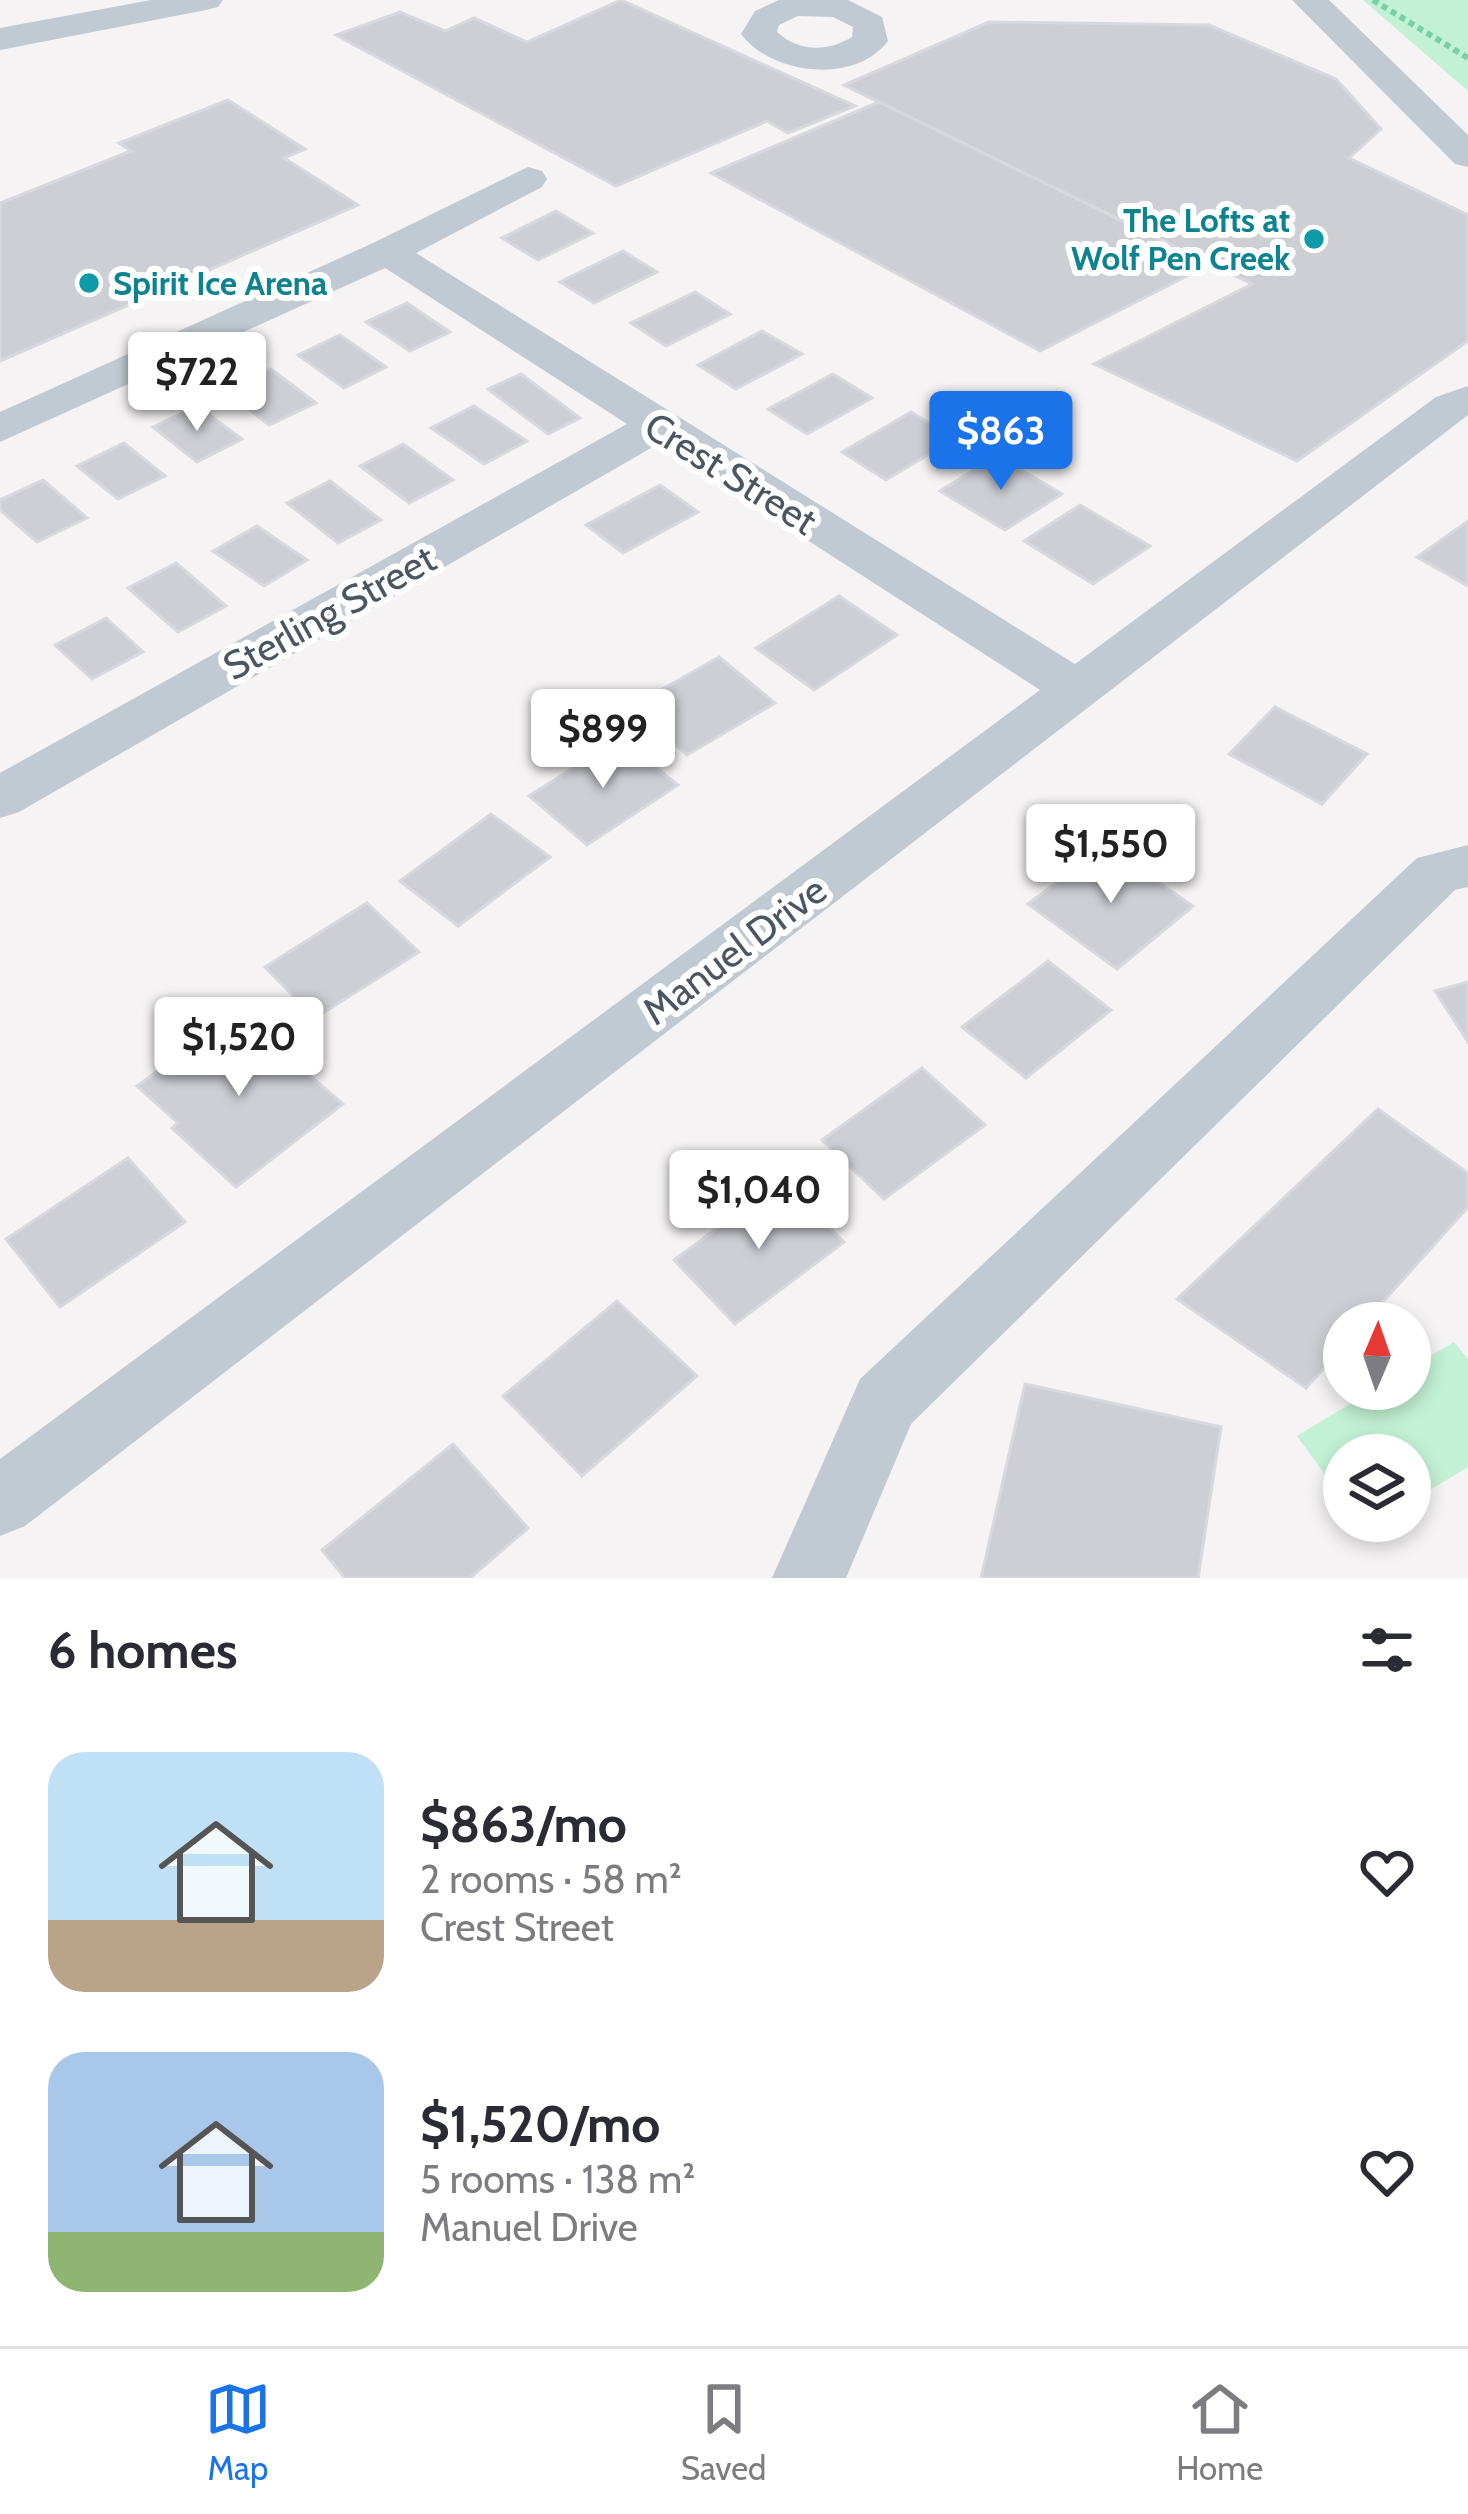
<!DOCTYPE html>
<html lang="en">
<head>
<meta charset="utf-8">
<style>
  :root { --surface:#fff; --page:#f2f2f3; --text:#2b2b33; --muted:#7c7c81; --line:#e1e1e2; --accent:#1a73e8 }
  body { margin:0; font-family:Cabin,sans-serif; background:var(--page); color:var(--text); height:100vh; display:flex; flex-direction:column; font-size:45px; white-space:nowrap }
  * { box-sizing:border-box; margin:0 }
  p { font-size:39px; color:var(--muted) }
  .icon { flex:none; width:66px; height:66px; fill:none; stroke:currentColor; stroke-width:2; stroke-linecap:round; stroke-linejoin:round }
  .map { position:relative; height:1578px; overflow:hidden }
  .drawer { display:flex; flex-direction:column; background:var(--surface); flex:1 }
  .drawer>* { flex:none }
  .needle { width:78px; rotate:2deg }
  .controls { position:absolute; left:1323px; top:1302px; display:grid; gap:24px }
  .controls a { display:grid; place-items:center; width:108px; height:108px; border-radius:50%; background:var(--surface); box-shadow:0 6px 18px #0003; font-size:60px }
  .price { position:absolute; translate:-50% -102px; padding:0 27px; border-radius:12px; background:#fff; color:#222; font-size:39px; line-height:78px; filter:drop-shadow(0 3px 6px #0008) }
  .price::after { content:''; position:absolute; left:50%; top:72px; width:36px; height:27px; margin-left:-18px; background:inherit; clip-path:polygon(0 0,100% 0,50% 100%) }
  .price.on { background:var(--accent); color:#fff }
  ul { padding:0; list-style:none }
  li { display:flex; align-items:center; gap:36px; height:300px; padding:0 48px }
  li span { display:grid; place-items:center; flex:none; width:336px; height:240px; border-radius:36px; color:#555 }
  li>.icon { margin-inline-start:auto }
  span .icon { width:144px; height:144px; fill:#fffc; stroke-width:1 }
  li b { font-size:51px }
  h2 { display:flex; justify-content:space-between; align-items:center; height:144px; padding:0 48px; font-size:51px }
  .menu { display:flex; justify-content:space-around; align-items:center; height:168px; border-top:3px solid var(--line); background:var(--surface); font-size:33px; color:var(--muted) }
  .menu a { display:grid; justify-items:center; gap:6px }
  .menu .on { color:var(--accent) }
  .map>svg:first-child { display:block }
  .green { fill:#c3f1d5 }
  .building { fill:#cdcfd5; stroke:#d7d9de; stroke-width:3 }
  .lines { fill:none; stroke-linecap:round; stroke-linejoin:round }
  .path { stroke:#7ad0a6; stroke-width:6; stroke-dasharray:6 4.5; stroke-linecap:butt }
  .minor { fill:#c1cad2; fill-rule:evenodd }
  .culture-dot { fill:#0f9aa8; stroke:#fff; stroke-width:4.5 }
  .labels { text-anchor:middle; stroke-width:12; stroke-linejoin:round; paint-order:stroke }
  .far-culture-label { font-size:33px; font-weight:bold; fill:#0d838f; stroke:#fff; text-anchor:end }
  .street-label { font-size:39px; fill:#4a5661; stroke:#fff }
</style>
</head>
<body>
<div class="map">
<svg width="1468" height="1578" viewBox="0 0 1468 1578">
  <rect width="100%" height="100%" fill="#f5f3f3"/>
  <g class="green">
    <polygon points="1363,0 1468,0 1468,91"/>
    <polygon points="1454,1342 1468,1359 1468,1467 1410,1502 1410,1455 1344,1455 1344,1501 1297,1436 1375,1389 1410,1389 1410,1368"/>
  </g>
  <g class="building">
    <polygon points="621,0 855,106 788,133 767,121 616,186 336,35 400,12 445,31 474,18 527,42"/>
    <polygon points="989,22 1209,25 1336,79 1381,129 1349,158 1468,215 1468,341 1297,461 1094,364 1252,284 844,85"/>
    <polygon points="228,100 305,149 284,158 358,205 0,361 0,203 131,151 119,143"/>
    <polygon points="879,102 1210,264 1040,351 711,173"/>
    <polygon points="556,211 593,233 538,260 502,238"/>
    <polygon points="623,251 657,272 594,303 560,282"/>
    <polygon points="695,292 730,314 666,346 631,323"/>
    <polygon points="407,303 450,332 410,351 366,322"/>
    <polygon points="762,331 802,354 736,389 698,365"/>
    <polygon points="340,335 386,367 344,388 298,355"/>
    <polygon points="271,369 316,403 269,425 225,391"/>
    <polygon points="521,374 580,418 548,434 488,389"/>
    <polygon points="833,374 872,398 807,434 768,409"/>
    <polygon points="197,406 242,439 197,462 153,427"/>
    <polygon points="474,406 527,441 484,464 431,428"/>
    <polygon points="911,412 954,439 886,480 842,452"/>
    <polygon points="124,443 165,476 118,499 77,466"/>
    <polygon points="403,444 453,480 409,503 360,466"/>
    <polygon points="997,456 1062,494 1005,530 940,491"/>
    <polygon points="43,480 87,518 37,542 0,510 0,500"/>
    <polygon points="330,481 381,520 338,543 287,503"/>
    <polygon points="660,485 698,512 623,553 586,525"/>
    <polygon points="1080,505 1150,546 1093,584 1024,541"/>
    <polygon points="1468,521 1468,586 1417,557"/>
    <polygon points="257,526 307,560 264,586 213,551"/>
    <polygon points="176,563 226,606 178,632 128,588"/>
    <polygon points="839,596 897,635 814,690 756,648"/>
    <polygon points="106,618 143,652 92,679 55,645"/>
    <polygon points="719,657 775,703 687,755 631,707"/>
    <polygon points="1275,707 1367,754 1322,804 1229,754"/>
    <polygon points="619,739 678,785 587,845 529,796"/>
    <polygon points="491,814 550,857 458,926 400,881"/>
    <polygon points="1105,845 1193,906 1117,969 1028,904"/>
    <polygon points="367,903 419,952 315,1018 265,967"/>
    <polygon points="1048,961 1111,1010 1026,1078 962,1027"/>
    <polygon points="1468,982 1468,1042 1435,991"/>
    <polygon points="237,1013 343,1104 236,1187 172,1128 178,1123 137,1086"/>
    <polygon points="922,1068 985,1125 884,1199 822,1140"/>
    <polygon points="1378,1109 1468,1173 1468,1207 1364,1323 1344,1323 1344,1346 1306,1388 1177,1299"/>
    <polygon points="128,1158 185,1222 60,1307 6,1239"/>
    <polygon points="782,1181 844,1242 735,1324 674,1260"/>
    <polygon points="617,1301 697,1376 582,1476 503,1396"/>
    <polygon points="1025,1384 1221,1427 1198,1578 981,1578"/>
    <polygon points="453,1444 528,1528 470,1578 345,1578 322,1550"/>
  </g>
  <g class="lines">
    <polyline class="path" points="1373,0 1468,58"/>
    <g class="minor">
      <polygon points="151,0 223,0 218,7 206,10 0,50 0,28"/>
      <path d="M779,0H848L882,17L888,41C855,85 771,75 741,34L755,11ZM798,16L833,17L853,27L852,37C827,52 799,52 777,32L779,25Z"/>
      <polygon points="1292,0 1329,0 1468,135 1468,167 1455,164"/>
      <polygon points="528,167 542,171 547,179 542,187 416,253 1075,664 1436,397 1468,386 1468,415 25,1526 0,1536 0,1459 1040,690 658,444 19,812 0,818 0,773 627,424 385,268 0,442 0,412 373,243"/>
      <polygon points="1468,845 1468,887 1455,890 911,1424 846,1578 772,1578 860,1379 1417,858"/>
    </g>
  </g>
  <g class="culture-dot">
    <circle cx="1314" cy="239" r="12"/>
    <circle cx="89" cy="283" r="12"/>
  </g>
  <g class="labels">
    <g class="far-culture-label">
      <text x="1290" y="232">The Lofts at<tspan x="1290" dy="38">Wolf Pen Creek</tspan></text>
      <text x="113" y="295" text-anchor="start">Spirit Ice Arena</text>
    </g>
    <g class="street-label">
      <text transform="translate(731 473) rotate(32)" y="14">Crest Street</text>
      <text transform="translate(329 612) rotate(-29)" y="14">Sterling Street</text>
      <text transform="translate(734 950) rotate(-37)" y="14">Manuel Drive</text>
    </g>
  </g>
</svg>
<div class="controls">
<a><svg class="needle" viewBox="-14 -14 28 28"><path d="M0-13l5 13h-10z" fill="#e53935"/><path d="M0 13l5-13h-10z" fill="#7c7c81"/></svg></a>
<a><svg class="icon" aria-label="layers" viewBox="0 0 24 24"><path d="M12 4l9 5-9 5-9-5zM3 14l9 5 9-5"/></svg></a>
</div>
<b class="price" style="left:197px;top:434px">$722</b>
<b class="price on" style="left:1001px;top:493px">$863</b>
<b class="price" style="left:603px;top:791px">$899</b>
<b class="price" style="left:1111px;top:906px">$1,550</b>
<b class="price" style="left:239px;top:1099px">$1,520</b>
<b class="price" style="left:759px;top:1252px">$1,040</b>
</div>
<section class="drawer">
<h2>6 homes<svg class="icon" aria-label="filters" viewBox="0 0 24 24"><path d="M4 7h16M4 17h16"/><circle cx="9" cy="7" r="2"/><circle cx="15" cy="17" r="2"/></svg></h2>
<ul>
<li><span style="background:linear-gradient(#bfe0f5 70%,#b9a48a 0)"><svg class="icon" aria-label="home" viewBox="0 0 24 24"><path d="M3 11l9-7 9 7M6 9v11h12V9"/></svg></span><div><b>$863/mo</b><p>2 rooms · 58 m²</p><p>Crest Street</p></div><svg class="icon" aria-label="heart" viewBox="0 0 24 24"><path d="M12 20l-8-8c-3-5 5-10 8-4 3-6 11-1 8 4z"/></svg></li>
<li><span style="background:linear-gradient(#a9c7e8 75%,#8fb573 0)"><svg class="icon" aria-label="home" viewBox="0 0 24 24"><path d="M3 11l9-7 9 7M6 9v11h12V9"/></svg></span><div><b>$1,520/mo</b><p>5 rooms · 138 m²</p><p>Manuel Drive</p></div><svg class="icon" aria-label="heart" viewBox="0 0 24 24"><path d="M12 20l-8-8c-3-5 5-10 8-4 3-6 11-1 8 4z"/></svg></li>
</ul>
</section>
<nav class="menu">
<a class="on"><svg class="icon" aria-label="map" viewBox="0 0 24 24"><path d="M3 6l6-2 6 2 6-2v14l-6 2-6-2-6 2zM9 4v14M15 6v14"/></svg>Map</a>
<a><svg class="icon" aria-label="saved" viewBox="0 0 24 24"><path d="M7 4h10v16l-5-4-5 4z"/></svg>Saved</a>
<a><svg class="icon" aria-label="home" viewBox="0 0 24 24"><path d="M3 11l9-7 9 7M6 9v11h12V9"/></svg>Home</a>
</nav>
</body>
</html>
